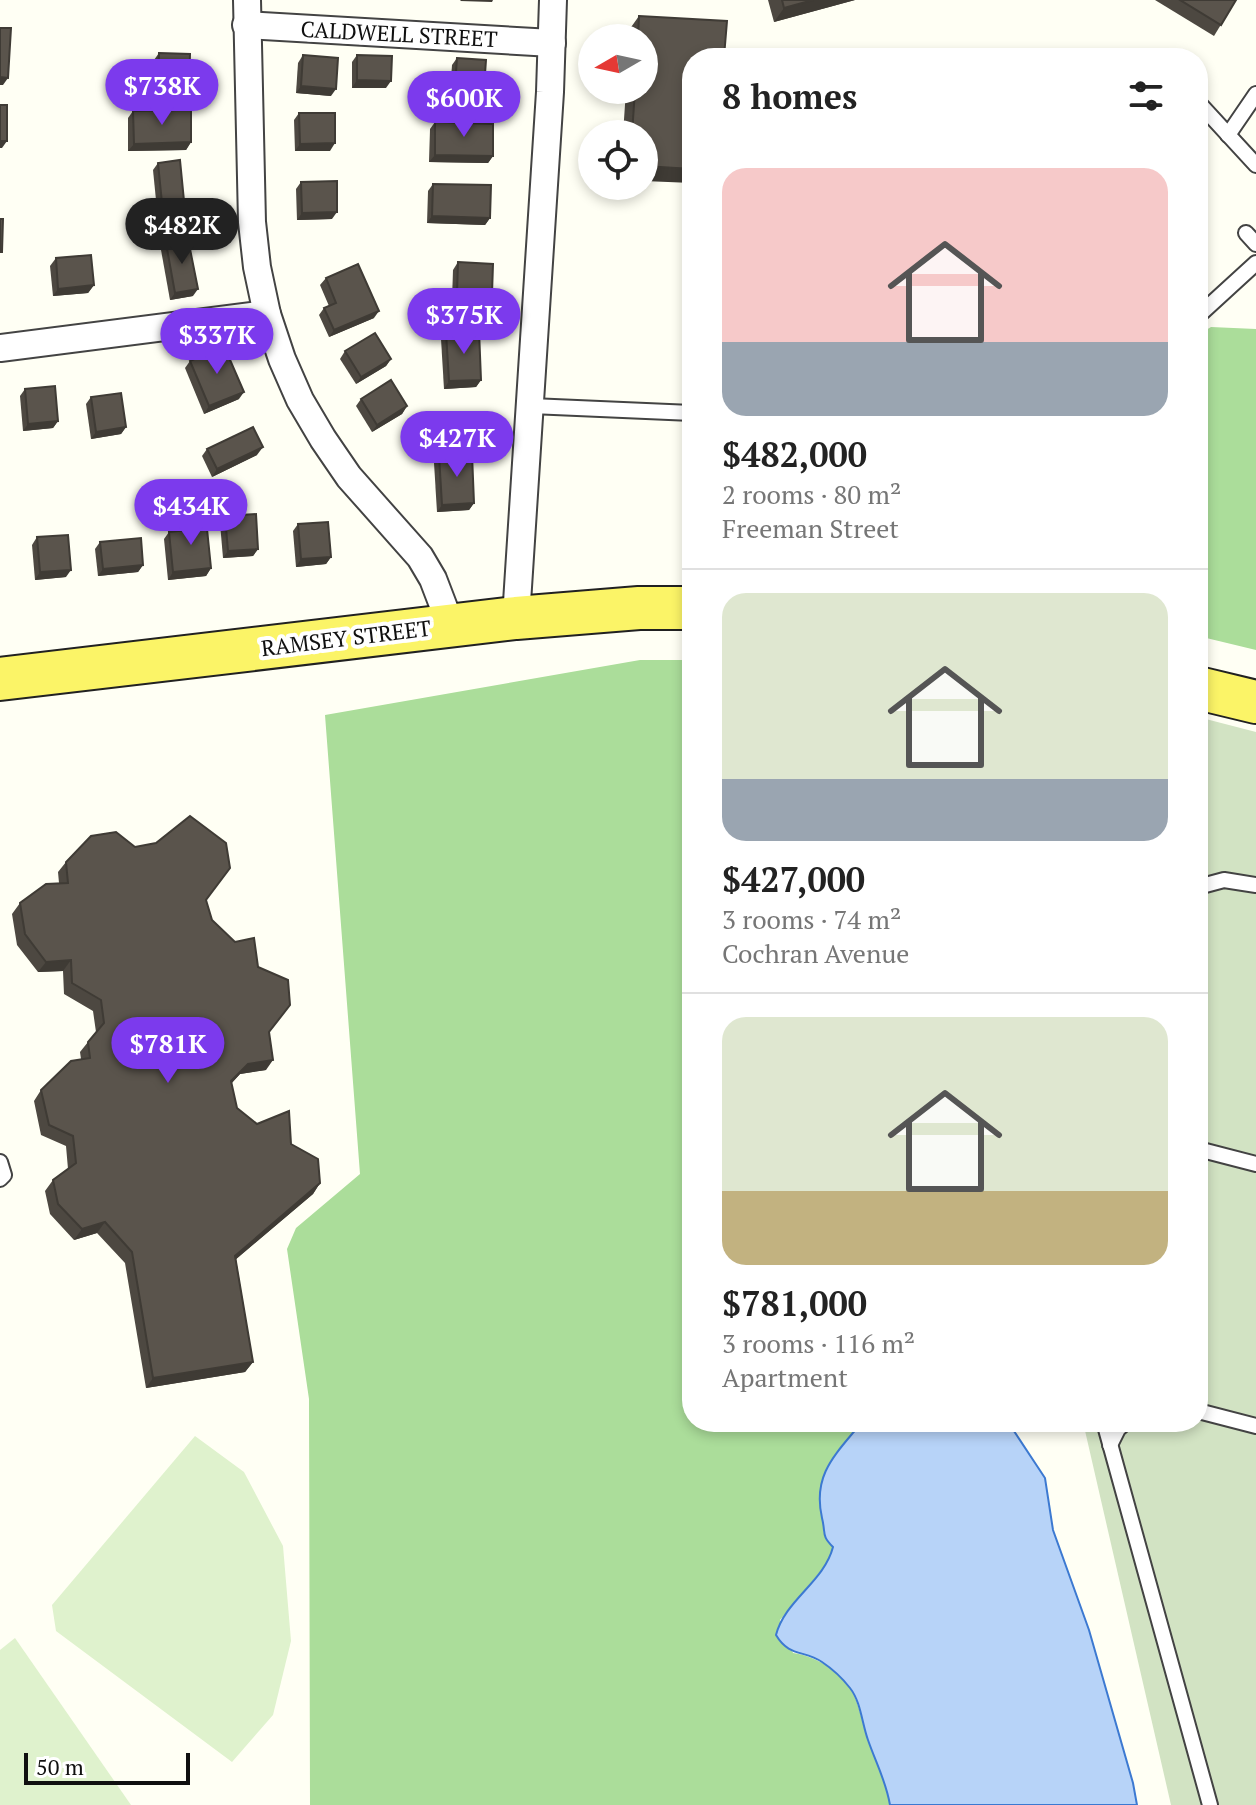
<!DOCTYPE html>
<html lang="en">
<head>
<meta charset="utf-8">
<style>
  :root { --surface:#fff; --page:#f2f2f2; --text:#222; --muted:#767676; --line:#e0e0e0; --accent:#7c3aed }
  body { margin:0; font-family:"PT Serif",serif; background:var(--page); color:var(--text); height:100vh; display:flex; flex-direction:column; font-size:30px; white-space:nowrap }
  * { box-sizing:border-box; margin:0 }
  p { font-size:26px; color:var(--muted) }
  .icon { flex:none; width:44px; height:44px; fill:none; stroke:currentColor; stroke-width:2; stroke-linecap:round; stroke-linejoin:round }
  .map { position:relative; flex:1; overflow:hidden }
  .side { position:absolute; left:682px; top:48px; width:526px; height:1384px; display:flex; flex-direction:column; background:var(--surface); border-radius:32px; box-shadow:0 4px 12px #0003 }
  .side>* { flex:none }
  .needle { width:52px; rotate:261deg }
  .tools { position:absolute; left:578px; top:24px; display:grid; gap:16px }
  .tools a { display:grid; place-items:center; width:80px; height:80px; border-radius:50%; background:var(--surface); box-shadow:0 4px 12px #0003; font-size:40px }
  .scale { position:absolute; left:24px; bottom:20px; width:166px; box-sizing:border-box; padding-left:8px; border:4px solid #101010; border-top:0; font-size:22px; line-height:28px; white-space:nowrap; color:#101010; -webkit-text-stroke:6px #fff; paint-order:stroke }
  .price { position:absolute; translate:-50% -68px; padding:0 18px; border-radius:28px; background:var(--accent); color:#fff; font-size:26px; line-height:52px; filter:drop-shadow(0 2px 4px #0008) }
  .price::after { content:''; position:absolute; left:50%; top:48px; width:24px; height:18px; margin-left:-12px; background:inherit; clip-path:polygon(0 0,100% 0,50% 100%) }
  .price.active { background:#222; color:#fff }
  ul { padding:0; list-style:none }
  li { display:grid; align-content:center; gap:16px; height:424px; padding:0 40px }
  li+li { border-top:2px solid var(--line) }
  li span { display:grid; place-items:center; height:248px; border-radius:24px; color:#555 }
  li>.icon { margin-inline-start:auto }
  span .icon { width:144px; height:144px; fill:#fffc; stroke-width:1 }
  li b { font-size:34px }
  h2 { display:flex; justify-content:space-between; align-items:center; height:96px; padding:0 40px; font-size:34px }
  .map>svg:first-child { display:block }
  .forest { fill:#abdd9a }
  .cemetery { fill:#d2e3c3 }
  .pitch { fill:#dff2cd }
  .water { fill:#b7d3f8; stroke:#3c79d1; stroke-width:2 }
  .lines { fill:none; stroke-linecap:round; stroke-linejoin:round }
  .service-casing { stroke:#434343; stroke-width:18 }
  .minor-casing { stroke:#434343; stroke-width:30 }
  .primary-casing { stroke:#212121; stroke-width:46 }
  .service { stroke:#fff; stroke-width:14 }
  .minor { stroke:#fff; stroke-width:26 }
  .primary { stroke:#fbf467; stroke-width:42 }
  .wall { fill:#4d4841 }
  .shaded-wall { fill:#3f3b35 }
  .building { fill:#5a544c; stroke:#3f3b35; stroke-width:2 }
  .labels { text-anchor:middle; stroke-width:8; stroke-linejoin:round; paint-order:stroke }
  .street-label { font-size:22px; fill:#101010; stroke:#fff }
</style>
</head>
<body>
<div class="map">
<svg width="1256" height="1805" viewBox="0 0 1256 1805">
  <rect width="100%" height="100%" fill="#fffff4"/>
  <g class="forest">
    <polygon points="1211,327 1256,329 1256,650 1198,636 1198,335"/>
    <path d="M640,660H692V1422H862C836,1454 812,1474 822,1518C825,1533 821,1535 833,1546L829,1561L780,1620L793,1653C817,1656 846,1674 855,1698C861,1712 863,1727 868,1740C876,1763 886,1781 890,1805H310L309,1399L287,1249L296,1228L360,1174L325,715Z"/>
  </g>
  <polygon class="cemetery" points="1198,717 1256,732 1256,1805 1171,1805 1083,1422 1198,1422"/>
  <g class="pitch">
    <polygon points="195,1436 244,1472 283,1546 291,1641 273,1715 232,1762 56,1631 52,1605"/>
    <polygon points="15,1638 131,1805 0,1805 0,1650"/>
  </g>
  <path class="water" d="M862,1422H1008L1045,1478L1053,1530L1089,1630L1133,1783L1137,1805H890C886,1781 876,1763 868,1740C862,1724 861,1702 850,1688C843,1679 831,1668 822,1662C804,1650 789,1657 776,1635C785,1600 824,1582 833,1547C821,1535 826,1534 822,1518C812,1474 836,1454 862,1422Z"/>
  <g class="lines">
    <g class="service-casing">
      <g id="service">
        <polyline points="1198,102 1256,165"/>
        <polyline points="1228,135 1256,94"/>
        <polyline points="1246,233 1256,244"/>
        <polyline points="1198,316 1256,263"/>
        <polyline points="531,406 692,413"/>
        <polyline points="1198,887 1224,880 1256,885"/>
        <polyline points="1198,1149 1256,1164"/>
        <polyline points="0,1162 4,1175 0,1179"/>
        <polyline points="1198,1411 1256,1426"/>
        <polyline points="1104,1422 1210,1805"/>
        <polyline points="1110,1445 1118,1429 1126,1422"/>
      </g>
    </g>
    <g class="minor-casing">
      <g id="minor">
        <polyline points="247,0 252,222 257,267 267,314 282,359 300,400 323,439 349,477 420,557 433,579 451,626"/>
        <polyline points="246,25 552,43"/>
        <polyline points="0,348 267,314"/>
        <polyline points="516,618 550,92 553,0"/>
      </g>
    </g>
    <g class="primary-casing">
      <g id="primary">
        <polyline points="0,679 516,618 639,608 692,608"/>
        <polyline points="1198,688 1256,702"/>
      </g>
    </g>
    <use href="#service" class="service"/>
    <use href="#minor" class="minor"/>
    <use href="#primary" class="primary"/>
  </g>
  <g class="wall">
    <polygon points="768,0 855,0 774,22"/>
    <polygon points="1155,0 1236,0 1214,36"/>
    <polygon points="639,16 692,58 644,134 623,134 626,90 644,90 644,38 629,38 629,30"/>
    <polygon points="159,53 184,96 153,95 154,60"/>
    <polygon points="303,55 331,96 296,93 298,63"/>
    <polygon points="357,55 386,88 352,88 352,62"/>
    <polygon points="457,58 483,102 478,110 449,108 452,65"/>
    <polygon points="133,111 191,142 186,150 128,151 128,118"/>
    <polygon points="299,113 330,151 295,151 294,120"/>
    <polygon points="435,122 493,156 488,163 429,162 430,129"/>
    <polygon points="158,163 185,211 180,218 158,220 153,170"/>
    <polygon points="301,182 332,219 297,220 296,189"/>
    <polygon points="433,184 490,218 485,225 427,223 428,191"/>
    <polygon points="166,243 193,296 170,300 161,250"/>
    <polygon points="56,258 94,285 88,293 53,296 50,266"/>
    <polygon points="458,262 492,294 487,302 452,300 453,270"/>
    <polygon points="326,278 374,318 329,337 319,315 324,308 329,306 320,285"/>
    <polygon points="446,332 481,380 476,387 444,389 441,339"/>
    <polygon points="345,351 391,359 386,366 356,384 340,359"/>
    <polygon points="190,361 239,399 204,414 185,368"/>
    <polygon points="25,389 58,421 53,428 23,431 20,396"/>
    <polygon points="91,397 126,427 121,434 91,439 86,404"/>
    <polygon points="361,399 407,406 402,414 372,432 356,406"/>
    <polygon points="207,449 257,455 212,477 202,456"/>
    <polygon points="439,455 474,503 469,510 437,512 434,463"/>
    <polygon points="225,516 258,549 253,556 223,558 220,523"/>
    <polygon points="186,521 211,568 206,576 168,580 164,539 169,532 181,531 181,528"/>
    <polygon points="298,524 331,557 326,564 296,567 293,531"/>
    <polygon points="37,537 66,577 35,580 32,545"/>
    <polygon points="100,542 143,565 138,572 98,576 95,549"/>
    <polygon points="66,862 206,901 212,920 269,1033 266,1070 240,1074 231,1084 237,1108 257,1124 291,1144 320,1183 313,1194 236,1259 253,1362 245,1372 146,1388 125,1263 97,1233 74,1240 50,1214 45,1191 53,1180 68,1169 66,1146 41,1135 34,1101 41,1090 81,1059 80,1052 96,1032 93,1011 64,994 63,971 38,972 17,945 12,914 20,903 59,883 58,872"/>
  </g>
  <g class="shaded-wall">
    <polygon points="461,0 493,0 492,2 460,1"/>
    <polygon points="813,0 855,0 774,22 784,8"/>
    <polygon points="699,55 724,57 723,58 697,58"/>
    <polygon points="0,77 8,78 3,85 0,85"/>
    <polygon points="357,80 391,81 386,88 352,88"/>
    <polygon points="301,86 336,89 331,96 296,93"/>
    <polygon points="158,88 189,89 184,96 153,95"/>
    <polygon points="454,100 483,102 478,110 449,108"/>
    <polygon points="0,141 7,141 2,148 0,148"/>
    <polygon points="191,142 186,150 128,151 134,144"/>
    <polygon points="335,143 330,151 295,151 300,144"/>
    <polygon points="435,155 493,156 488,163 429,162"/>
    <polygon points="644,166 692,169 692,183 644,181"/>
    <polygon points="185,211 180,218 158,220 163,213"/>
    <polygon points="337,212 332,219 297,220 302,213"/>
    <polygon points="432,216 490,218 485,225 427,223"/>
    <polygon points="94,285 88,293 53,296 58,289"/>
    <polygon points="198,289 193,296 170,300 175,293"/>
    <polygon points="457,293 492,294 487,302 452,300"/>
    <polygon points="379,311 374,318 329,337 334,330"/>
    <polygon points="391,359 386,366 356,384 361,377"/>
    <polygon points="481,380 476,387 444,389 449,381"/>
    <polygon points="244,392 239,399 204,414 209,406"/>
    <polygon points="407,406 402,414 372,432 377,425"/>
    <polygon points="58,421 53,428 23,431 28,424"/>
    <polygon points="126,427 121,434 91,439 96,432"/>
    <polygon points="263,447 257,455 212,477 217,469"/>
    <polygon points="474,503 469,510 437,512 442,505"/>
    <polygon points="258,549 253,556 223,558 228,551"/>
    <polygon points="331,557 326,564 296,567 301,559"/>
    <polygon points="143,565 138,572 98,576 103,569"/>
    <polygon points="211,568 206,576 168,580 173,572"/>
    <polygon points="71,570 66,577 35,580 40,572"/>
    <polygon points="71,960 63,971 38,972 46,962"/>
    <polygon points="273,1060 266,1070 240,1074 223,1092 231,1081 248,1064"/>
    <polygon points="320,1183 313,1194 228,1266 235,1256"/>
    <polygon points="105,1222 97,1233 74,1240 82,1229"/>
    <polygon points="253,1362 245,1372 146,1388 153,1378"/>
  </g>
  <g class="building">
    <polygon points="782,0 813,0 784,8"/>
    <polygon points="1180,0 1236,0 1221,25"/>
    <polygon points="639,16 727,21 724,57 699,55 699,58 692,58 692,169 644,166 644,134 632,134 635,90 644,90 644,38 638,38"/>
    <polygon points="0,28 11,28 8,78 0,77"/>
    <polygon points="159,53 190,54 189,89 158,88"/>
    <polygon points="839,53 896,56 895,58 838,58"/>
    <polygon points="303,55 338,58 336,89 301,86"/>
    <polygon points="357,55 392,56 391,81 357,80"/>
    <polygon points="457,58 486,60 483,102 454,100"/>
    <rect x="0" y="105" width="7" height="36"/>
    <polygon points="191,110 191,142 134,144 133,111"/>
    <polygon points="299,113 335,113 335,143 300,144"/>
    <polygon points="435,122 493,124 493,156 435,155"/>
    <polygon points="180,160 185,211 163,213 158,163"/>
    <polygon points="337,181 337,212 302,213 301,182"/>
    <polygon points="433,184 491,185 490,218 432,216"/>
    <polygon points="0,219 3,219 2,252 0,252"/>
    <polygon points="188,239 198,289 175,293 166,243"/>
    <polygon points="91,255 94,285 58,289 56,258"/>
    <polygon points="458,262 493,264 492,294 457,293"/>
    <polygon points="358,264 379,311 334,330 324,308 336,303 326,278"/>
    <polygon points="479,330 481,380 449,381 446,332"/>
    <polygon points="375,333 391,359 361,377 345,351"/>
    <polygon points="224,346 244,392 209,406 190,361"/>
    <polygon points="391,380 407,406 377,425 361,399"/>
    <polygon points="55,386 58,421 28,424 25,389"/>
    <polygon points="121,393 126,427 96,432 91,397"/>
    <polygon points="253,427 263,447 217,469 207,449"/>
    <polygon points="472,454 474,503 442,505 439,455"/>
    <polygon points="256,514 258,549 228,551 225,516"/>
    <polygon points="206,519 211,568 173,572 169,532 187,530 186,521"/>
    <polygon points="328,522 331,557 301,559 298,524"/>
    <polygon points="68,535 71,570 40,572 37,537"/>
    <polygon points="141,538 143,565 103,569 100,542"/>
    <polygon points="190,816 226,843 230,868 206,900 212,920 235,942 254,938 258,967 288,980 290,1005 269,1032 273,1060 248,1064 231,1081 237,1108 257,1124 289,1111 291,1144 318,1159 320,1183 235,1256 253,1362 153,1378 132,1252 105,1222 82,1229 58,1204 53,1180 76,1163 73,1136 49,1125 41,1090 71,1061 90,1058 88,1042 104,1023 101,1000 72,983 71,960 46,962 25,934 20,903 46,884 68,883 66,862 91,836 116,832 135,847 156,843"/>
  </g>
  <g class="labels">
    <g class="street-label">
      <text transform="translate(399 34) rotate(3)" y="8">CALDWELL STREET</text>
      <text transform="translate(346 638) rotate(-7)" y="8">RAMSEY STREET</text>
    </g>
  </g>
</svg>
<div class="tools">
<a><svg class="needle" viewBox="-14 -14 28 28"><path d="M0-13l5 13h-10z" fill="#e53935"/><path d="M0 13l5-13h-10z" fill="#767676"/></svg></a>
<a><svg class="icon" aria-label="locate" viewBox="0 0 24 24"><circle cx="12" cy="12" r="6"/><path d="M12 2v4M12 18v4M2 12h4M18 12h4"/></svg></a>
</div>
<div class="scale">50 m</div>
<b class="price" style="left:162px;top:127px">$738K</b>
<b class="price" style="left:464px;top:139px">$600K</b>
<b class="price active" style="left:182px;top:266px">$482K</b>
<b class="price" style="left:464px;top:356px">$375K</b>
<b class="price" style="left:217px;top:376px">$337K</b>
<b class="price" style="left:457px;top:479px">$427K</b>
<b class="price" style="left:191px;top:547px">$434K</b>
<b class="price" style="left:168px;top:1085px">$781K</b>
<section class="side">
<h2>8 homes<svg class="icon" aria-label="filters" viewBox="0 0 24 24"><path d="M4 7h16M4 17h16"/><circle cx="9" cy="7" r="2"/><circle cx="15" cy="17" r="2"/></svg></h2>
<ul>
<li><span style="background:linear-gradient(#f6c9c9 70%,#9aa5b1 0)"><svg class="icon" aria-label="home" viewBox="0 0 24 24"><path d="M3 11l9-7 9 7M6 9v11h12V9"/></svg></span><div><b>$482,000</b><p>2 rooms · 80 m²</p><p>Freeman Street</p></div></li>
<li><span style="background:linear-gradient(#dfe7d0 75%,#9aa5b1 0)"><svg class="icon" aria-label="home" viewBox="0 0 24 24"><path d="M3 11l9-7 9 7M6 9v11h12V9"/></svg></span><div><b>$427,000</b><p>3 rooms · 74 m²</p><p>Cochran Avenue</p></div></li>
<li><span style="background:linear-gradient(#dfe7d0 70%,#c2b280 0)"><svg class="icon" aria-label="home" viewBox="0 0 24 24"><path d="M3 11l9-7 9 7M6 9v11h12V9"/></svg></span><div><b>$781,000</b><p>3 rooms · 116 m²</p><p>Apartment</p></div></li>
</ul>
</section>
</div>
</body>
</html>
